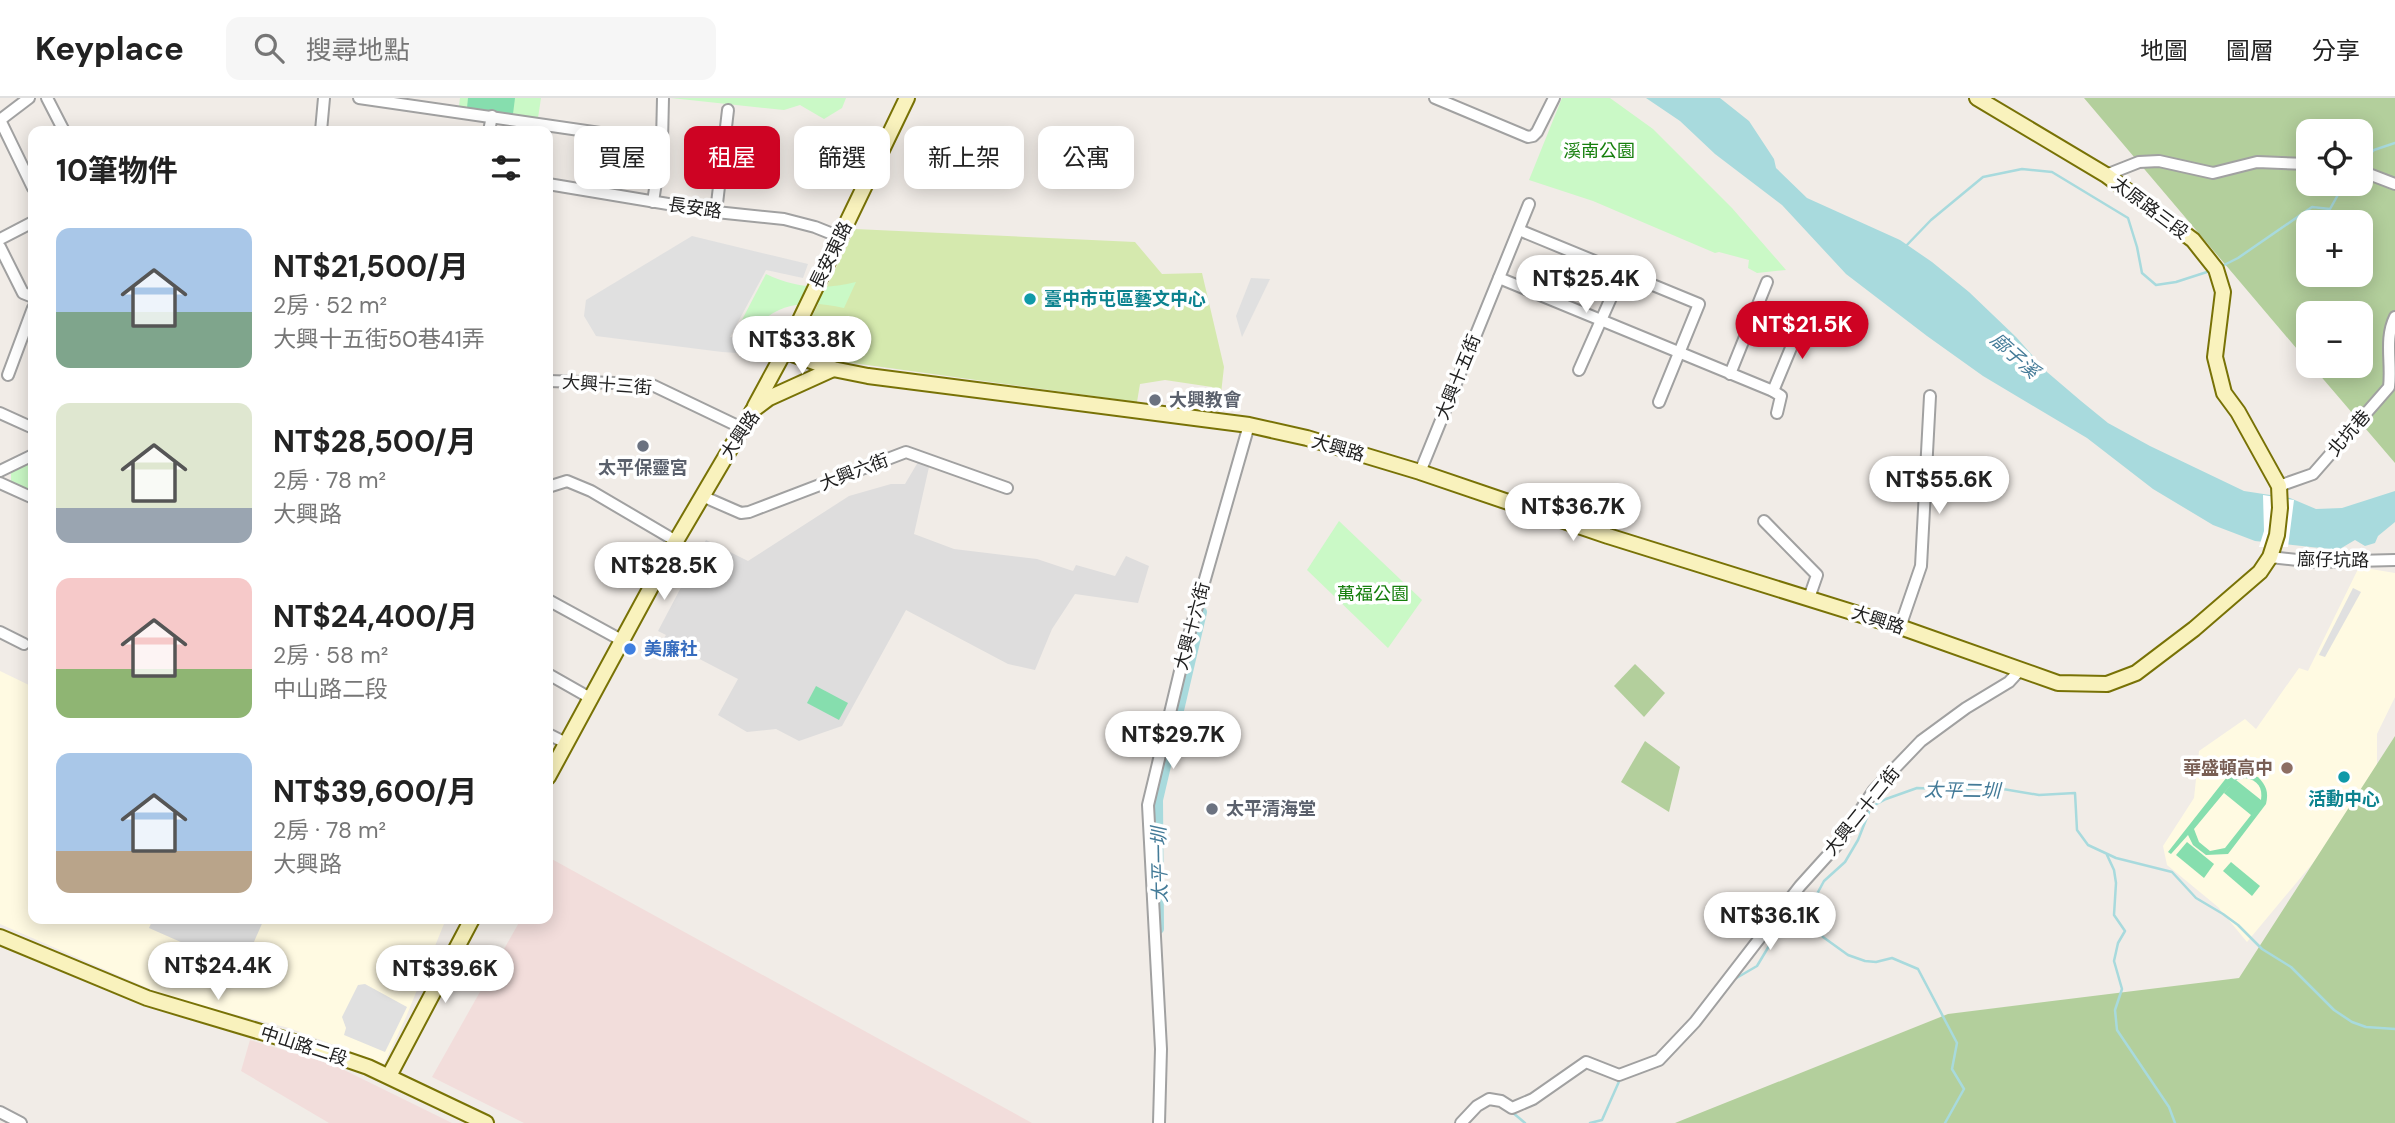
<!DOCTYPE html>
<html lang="zh-TW">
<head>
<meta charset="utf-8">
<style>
  :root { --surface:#fff; --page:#f6f6f6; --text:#222; --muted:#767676; --line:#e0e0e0; --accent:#ce0323 }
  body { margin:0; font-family:"DM Sans","Noto Sans TC",sans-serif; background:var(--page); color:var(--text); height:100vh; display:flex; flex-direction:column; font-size:26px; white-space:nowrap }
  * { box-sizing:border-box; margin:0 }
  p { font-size:23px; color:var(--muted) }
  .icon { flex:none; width:38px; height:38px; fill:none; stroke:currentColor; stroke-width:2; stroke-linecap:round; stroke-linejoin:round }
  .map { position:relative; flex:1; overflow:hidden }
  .panel { position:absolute; left:28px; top:28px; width:525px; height:798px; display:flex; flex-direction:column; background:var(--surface); border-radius:14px; box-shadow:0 4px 18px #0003 }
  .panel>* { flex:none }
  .guide { position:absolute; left:574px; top:28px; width:665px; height:63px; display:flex; gap:14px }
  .buttons { position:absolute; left:2296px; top:21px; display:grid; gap:14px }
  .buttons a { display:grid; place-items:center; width:77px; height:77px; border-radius:14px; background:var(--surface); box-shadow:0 4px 18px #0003; font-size:35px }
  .price { position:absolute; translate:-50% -60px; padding:0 16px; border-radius:24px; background:#fff; color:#222; font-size:23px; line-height:46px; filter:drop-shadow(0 2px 4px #0008) }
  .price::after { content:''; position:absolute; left:50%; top:42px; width:21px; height:16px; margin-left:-10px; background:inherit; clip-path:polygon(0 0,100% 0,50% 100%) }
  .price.current { background:var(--accent); color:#fff }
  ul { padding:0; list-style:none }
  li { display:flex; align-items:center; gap:21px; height:175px; padding:0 28px }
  li span { display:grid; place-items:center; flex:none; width:196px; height:140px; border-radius:14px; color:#555 }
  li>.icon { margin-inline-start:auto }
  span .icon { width:84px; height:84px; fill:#fffc; stroke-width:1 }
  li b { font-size:30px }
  h2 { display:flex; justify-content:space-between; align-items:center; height:84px; padding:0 28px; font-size:30px }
  .pill { padding:0 24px; border-radius:14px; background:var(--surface); box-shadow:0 4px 18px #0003; font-size:24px; line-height:63px }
  .pill.current { background:var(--accent); color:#fff }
  header { display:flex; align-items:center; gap:42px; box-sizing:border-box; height:98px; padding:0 35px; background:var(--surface); border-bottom:2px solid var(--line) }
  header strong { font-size:33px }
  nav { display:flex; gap:38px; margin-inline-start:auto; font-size:24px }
  .search { width:490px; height:63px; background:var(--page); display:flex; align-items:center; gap:18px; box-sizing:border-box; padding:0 24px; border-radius:14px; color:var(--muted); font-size:26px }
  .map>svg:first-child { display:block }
  .residential { fill:#dedddd }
  .education { fill:#fffae2 }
  .military { fill:#f2dddb }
  .grass { fill:#d5e9ae }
  .forest { fill:#b3cf9c; fill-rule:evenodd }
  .park { fill:#caf9c6 }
  .pitch { fill:#86deae; fill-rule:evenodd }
  .parking { fill:#e0e0e0 }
  .water { fill:#a8dadd }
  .pier { fill:#fff }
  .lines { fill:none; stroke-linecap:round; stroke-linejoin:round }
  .stream { stroke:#a8dadd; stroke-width:2.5 }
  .canal { stroke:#a8dadd; stroke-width:10 }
  .street-casing { stroke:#a1a1a1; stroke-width:14 }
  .secondary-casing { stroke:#787206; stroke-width:18 }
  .street { stroke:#fff; stroke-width:10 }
  .secondary { stroke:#f9f2bd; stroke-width:14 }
  .culture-dot { fill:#0f9aa8; stroke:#fff; stroke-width:2.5 }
  .worship-dot { fill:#6b7280; stroke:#fff; stroke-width:2.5 }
  .shop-dot { fill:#3f7fe0; stroke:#fff; stroke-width:2.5 }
  .education-dot { fill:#8d6e63; stroke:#fff; stroke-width:2.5 }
  .labels { text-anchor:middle; stroke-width:7; stroke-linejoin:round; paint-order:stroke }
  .park-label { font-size:18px; fill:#167f0d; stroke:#fff }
  .street-label { font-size:18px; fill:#202020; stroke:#fff }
  .culture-label { font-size:18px; font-weight:bold; fill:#0d838f; stroke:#fff; text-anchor:start }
  .worship-label { font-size:18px; font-weight:bold; fill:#5b616d; stroke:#fff; text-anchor:start }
  .shop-label { font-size:18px; font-weight:bold; fill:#366cbe; stroke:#fff; text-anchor:start }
  .education-label { font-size:18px; font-weight:bold; fill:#785e54; stroke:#fff; text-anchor:end }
  .water-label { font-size:19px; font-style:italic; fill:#447b98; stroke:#fff }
</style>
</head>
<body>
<header>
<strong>Keyplace</strong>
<div class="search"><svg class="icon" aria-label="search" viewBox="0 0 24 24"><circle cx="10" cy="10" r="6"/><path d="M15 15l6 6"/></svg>搜尋地點</div>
<nav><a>地圖</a><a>圖層</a><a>分享</a></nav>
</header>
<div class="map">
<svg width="2395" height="1025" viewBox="0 0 2395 1025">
  <rect width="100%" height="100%" fill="#f1ece7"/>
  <polygon class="residential" points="918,364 929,369 914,436 954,451 1037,461 1073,473 1076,467 1115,478 1126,458 1149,468 1138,505 1075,496 1052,531 1035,572 1008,566 906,512 842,628 799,643 776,631 747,634 718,617 738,581 663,542 666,537 658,533 706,442 748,463 849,398 891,386 905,386"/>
  <g class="education">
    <polygon points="2359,469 2395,475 2395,599 2377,636 2377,688 2247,844 2218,809 2167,767 2163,748 2194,700 2199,653 2245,621 2256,631 2299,570 2308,573"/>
    <polygon points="0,573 33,589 33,821 446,821 406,919 384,966 289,930 173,901 0,826"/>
  </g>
  <g class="military">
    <polygon points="548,759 1032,1025 524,1025 432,979 521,821 548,821"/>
    <polygon points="250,942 334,967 452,1025 329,1025 241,973"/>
  </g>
  <polygon class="grass" points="855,131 1135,144 1162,176 1202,175 1224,269 1219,313 1211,311 1212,289 1165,282 1140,286 1137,304 809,259 800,243"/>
  <g class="forest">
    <path d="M2084,0H2395V365L2312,268H2361V215H2308V264ZM2308,33H2361V86H2308ZM2308,124H2361V177H2308Z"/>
    <polygon points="1635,566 1665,595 1644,619 1614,588"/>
    <polygon points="2395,638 2395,1025 1675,1025 1948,916 2239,880"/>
    <polygon points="1645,643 1680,669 1669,714 1621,684"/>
  </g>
  <g class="park">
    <polygon points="460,0 541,0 538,20 467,10 459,8"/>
    <polygon points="671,0 846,0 842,10 824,21 800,7 784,12"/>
    <polygon points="1562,0 1610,0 1653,31 1732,110 1786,172 1757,175 1748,170 1749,162 1719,154 1715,155 1593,103 1529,82"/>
    <path d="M766,176C794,190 825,192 856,184L844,210C805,201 769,204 748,242L733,239Z"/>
    <polygon points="33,359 33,397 11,387 11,372"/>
    <polygon points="1339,423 1422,502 1388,550 1307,472"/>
  </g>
  <g class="pitch">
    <polygon points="468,0 515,0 513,16 467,10"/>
    <polygon points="816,588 848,605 839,622 807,605"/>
    <path d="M2238,665L2244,669L2239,676L2258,679C2266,687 2269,694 2266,706L2228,756L2206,757L2193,747L2188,737L2171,756L2168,754ZM2245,680C2258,682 2263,690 2261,702L2236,682ZM2233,684L2224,695L2251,717L2225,750L2210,753L2199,744L2194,731Z"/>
    <polygon points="2187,744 2214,766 2204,780 2176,757"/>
    <polygon points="2231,764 2260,788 2252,798 2223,773"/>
  </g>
  <g class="parking">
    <polygon points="692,138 808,166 803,180 766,172 730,239 772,244 767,257 722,254 596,238 584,218 586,202"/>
    <polygon points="1251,180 1270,181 1242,239 1236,218"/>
    <polygon points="647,450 662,458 653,475 638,467"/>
    <polygon points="2353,490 2361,494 2325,559 2319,557"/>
    <polygon points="153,821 264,821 242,871 149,830"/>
    <polygon points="365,886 407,909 385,954 344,937 346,930 342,919 358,887"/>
  </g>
  <polygon class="water" points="1646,0 1720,0 1749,23 1774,61 1776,70 1807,100 1900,142 1932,164 1969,194 2016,239 2047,274 2081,303 2108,325 2150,348 2244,393 2290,400 2316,411 2342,410 2395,393 2395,424 2378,438 2375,445 2365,448 2355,442 2338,452 2255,443 2213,427 2153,391 2087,340 1983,278 1927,238 1846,176 1782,107 1715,56 1680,23"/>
  <polygon class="pier" points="2263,397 2294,402 2288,449 2259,449 2264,433"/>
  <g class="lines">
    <g class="stream">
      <polyline points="2361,66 2374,52 2395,45"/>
      <polyline points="1905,149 1931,122 1983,79 2022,71 2052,74 2128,120 2137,149 2142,175 2156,187 2176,184 2210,173"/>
      <polyline points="2220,169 2238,160 2312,109 2330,111 2344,86"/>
      <polyline points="2107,757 2114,772 2116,785 2114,817 2125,833 2118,845 2114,863 2122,891 2115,912 2117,932 2169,1009 2175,1025"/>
      <polyline points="1805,818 1823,839 1848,857 1865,863 1876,864 1892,860 1918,871 1957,945 1952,971 1964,991 1945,1025"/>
      <polyline points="1733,882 1757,868 1778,833 1805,818 1824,783 1845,764 1858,742 1871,709 1886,701 1917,690 1959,692 1991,689 2039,697 2075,695 2077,732 2088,747 2116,760 2172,774 2196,800 2223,816 2238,827 2262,851 2291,869 2334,912 2352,924 2366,929 2395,931"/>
      <polyline points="1512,1014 1525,1025"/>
      <polyline points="1590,1025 1602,1022 1621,979"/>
    </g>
    <polyline class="canal" points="1159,831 1158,702 1202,514"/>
    <g class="street-casing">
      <g id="street">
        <polyline points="47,0 64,33"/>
        <polyline points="359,0 662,44"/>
        <polyline points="1435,0 1528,39 1533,38 1537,34 1554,0"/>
        <polyline points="0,22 33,90"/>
        <polyline points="0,22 29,0"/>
        <polyline points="321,33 324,0"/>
        <polyline points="489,33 492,18"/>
        <polyline points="2361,73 2395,86"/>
        <polyline points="2106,77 2139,64 2159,63 2213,75 2257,64 2308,66"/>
        <polyline points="548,86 716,114 784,121 815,129 840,139"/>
        <polyline points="653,104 662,44 663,0"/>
        <polyline points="716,114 728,12"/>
        <polyline points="1519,132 1699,206 1659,304"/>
        <polyline points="0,141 33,124"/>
        <polyline points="0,149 23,195 33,199"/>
        <polyline points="1499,180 1773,293 1781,298 1777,315"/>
        <polyline points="1579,272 1622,175"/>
        <polyline points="1730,276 1767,184"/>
        <polyline points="8,277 33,210"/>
        <polyline points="548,283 650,286 742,330"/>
        <polyline points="1773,293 1803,221"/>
        <polyline points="0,315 33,330"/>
        <polyline points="0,373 33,357"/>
        <polyline points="1420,374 1529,106"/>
        <polyline points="0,385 33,400"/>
        <path d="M2279,388L2313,376L2389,289C2392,265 2384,241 2395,219"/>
        <polyline points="548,389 567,383 591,393 676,443"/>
        <polyline points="702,398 741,415 749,414 906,354 1007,390"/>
        <polyline points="1764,423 1817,477 1809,500"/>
        <polyline points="2270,459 2316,464 2395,462"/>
        <polyline points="548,502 623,543"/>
        <polyline points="1900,529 1921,468 1930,298"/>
        <polyline points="0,534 24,546"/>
        <polyline points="548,576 592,601"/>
        <polyline points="548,636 566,645"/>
        <polyline points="0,1014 21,1025"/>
        <polyline points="1159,1025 1161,951 1148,707 1187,544 1249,327"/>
        <polyline points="1461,1025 1477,1008 1489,1001 1501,1003 1512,1010 1533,1001 1586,964 1619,977 1659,962 1695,924 1800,788 1837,747 1874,692 1921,643 1966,610 2009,584 2020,572"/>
      </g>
    </g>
    <g class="secondary-casing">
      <g id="secondary">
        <polyline points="784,253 833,271 868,278 1249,327 1307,340 1420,374 1608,438 1900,529 2058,585 2107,586 2136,575 2194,531 2260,474 2270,459 2277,437 2280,410 2279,388 2238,314 2224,295 2215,259 2223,194 2216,171 2193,142 2106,77 1977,0"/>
        <polyline points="755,308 788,247 907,0"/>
        <polyline points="548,679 676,443 753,312 769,300 833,271"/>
        <polyline points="0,839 147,900 301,946 368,969 486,1025"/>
        <polyline points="389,978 472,821"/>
      </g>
    </g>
    <use href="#street" class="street"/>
    <use href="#secondary" class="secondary"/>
  </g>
  <g class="culture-dot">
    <circle cx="1030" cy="201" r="7"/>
    <circle cx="2344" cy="679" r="7"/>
  </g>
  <g class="worship-dot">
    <circle cx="1155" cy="302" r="7"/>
    <circle cx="643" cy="348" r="7"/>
    <circle cx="1212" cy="711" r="7"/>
  </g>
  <circle class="shop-dot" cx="630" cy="551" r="7"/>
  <circle class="education-dot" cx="2287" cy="670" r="7"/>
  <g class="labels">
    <g class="park-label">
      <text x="1599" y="59">溪南公園</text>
      <text x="1373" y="502">萬福公園</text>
    </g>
    <g class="street-label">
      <text transform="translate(695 110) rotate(8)" y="6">長安路</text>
      <text transform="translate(2150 110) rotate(37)" y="6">太原路三段</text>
      <text transform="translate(831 157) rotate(-64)" y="6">長安東路</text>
      <text transform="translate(1458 279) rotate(-68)" y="6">大興十五街</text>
      <text transform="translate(607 287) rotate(4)" y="6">大興十三街</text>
      <text transform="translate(2349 335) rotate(-49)" y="6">北坑巷</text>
      <text transform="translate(740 337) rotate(-56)" y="6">大興路</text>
      <text transform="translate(1338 350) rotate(16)" y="6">大興路</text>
      <text transform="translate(854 374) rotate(-21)" y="6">大興六街</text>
      <text transform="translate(2333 462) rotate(1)" y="6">廍仔坑路</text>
      <text transform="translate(1878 522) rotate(18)" y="6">大興路</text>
      <text transform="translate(1192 528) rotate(-75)" y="6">大興十六街</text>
      <text transform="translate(1862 713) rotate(-51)" y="6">大興二十二街</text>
      <text transform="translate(304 948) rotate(18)" y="6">中山路二段</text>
    </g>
    <g class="culture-label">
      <text x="1044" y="207">臺中市屯區藝文中心</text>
      <text x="2344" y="707" text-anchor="middle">活動中心</text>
    </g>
    <g class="worship-label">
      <text x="1169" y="308">大興教會</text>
      <text x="643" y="376" text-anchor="middle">太平保靈宮</text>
      <text x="1226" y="717">太平清海堂</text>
    </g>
    <g class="shop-label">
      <text x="644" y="557">美廉社</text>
    </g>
    <g class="education-label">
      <text x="2273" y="676">華盛頓高中</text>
    </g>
    <g class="water-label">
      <text transform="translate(2015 257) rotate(42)" y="7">廍子溪</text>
      <text transform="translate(1962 692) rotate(1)" y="7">太平二圳</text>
      <text transform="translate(1159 767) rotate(-91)" y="7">太平一圳</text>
    </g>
  </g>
</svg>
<div class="buttons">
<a><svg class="icon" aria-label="locate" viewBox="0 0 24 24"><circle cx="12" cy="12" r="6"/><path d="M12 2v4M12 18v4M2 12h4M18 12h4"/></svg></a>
<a>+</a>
<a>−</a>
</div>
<b class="price" style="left:1586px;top:217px">NT$25.4K</b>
<b class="price current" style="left:1802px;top:263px">NT$21.5K</b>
<b class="price" style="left:802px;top:278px">NT$33.8K</b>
<b class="price" style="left:1939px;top:418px">NT$55.6K</b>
<b class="price" style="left:1573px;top:445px">NT$36.7K</b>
<b class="price" style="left:664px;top:504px">NT$28.5K</b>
<b class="price" style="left:1173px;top:673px">NT$29.7K</b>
<b class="price" style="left:1770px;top:854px">NT$36.1K</b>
<b class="price" style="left:218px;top:904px">NT$24.4K</b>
<b class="price" style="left:445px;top:907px">NT$39.6K</b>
<div class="guide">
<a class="pill">買屋</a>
<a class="pill current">租屋</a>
<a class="pill">篩選</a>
<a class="pill">新上架</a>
<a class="pill">公寓</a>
</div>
<section class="panel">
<h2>10筆物件<svg class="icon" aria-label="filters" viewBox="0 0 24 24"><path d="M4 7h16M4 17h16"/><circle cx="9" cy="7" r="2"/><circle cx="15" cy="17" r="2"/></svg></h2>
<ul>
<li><span style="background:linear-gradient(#a9c7e8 60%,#7fa58c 0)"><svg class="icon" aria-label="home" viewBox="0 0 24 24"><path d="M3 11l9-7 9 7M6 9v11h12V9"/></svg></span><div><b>NT$21,500/月</b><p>2房 · 52 m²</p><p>大興十五街50巷41弄</p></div></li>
<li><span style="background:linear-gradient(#dfe7d0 75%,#9aa5b1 0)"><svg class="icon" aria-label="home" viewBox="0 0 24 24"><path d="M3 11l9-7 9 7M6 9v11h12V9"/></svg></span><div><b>NT$28,500/月</b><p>2房 · 78 m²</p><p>大興路</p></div></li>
<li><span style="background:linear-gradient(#f6c9c9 65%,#8fb573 0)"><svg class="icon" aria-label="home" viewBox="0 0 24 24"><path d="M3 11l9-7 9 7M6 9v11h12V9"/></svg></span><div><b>NT$24,400/月</b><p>2房 · 58 m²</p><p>中山路二段</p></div></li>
<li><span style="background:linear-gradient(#a9c7e8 70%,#b9a48a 0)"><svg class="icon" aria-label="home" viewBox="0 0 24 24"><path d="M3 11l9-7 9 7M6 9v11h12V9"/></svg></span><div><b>NT$39,600/月</b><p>2房 · 78 m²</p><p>大興路</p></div></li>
</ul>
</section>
</div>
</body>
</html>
